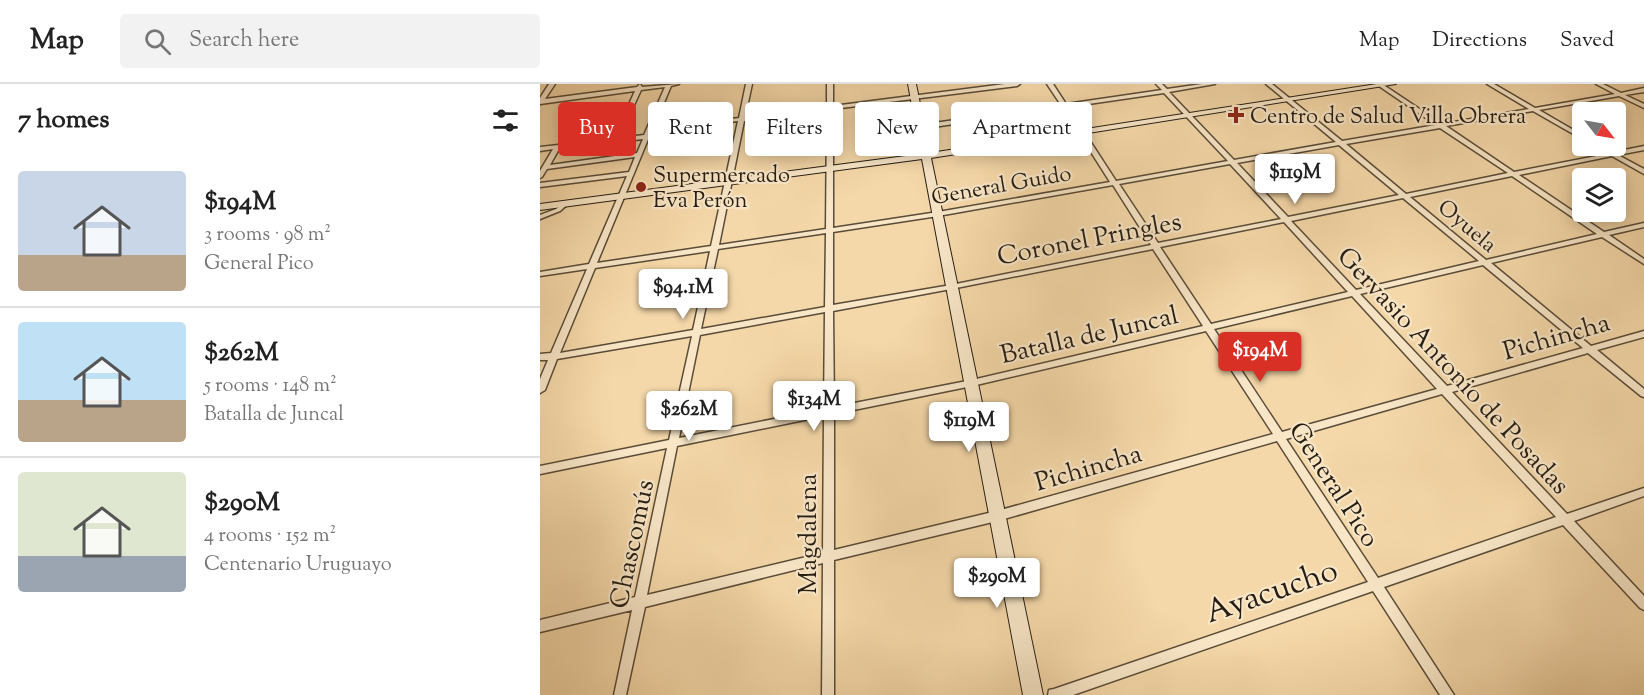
<!DOCTYPE html>
<html lang="en">
<head>
<meta charset="utf-8">
<style>
  :root { --surface:#fff; --page:#f2f2f2; --text:#222; --muted:#767676; --line:#e0e0e0; --accent:#d93025 }
  body { margin:0; font-family:"Sorts Mill Goudy",serif; background:var(--page); color:var(--text); height:100vh; display:flex; flex-direction:column; font-size:22px; white-space:nowrap }
  * { box-sizing:border-box; margin:0 }
  p { font-size:20px; color:var(--muted) }
  .icon { flex:none; width:33px; height:33px; fill:none; stroke:currentColor; stroke-width:2; stroke-linecap:round; stroke-linejoin:round }
  .map { position:relative; flex:1; overflow:hidden }
  .drawer { display:flex; flex-direction:column; background:var(--surface); width:540px }
  .drawer>* { flex:none }
  .banner { position:absolute; left:18px; top:18px; width:570px; height:54px; display:flex; gap:12px }
  .needle { width:39px; rotate:121deg }
  .fabs { position:absolute; left:1032px; top:18px; display:grid; gap:12px }
  .fabs a { display:grid; place-items:center; width:54px; height:54px; border-radius:6px; background:var(--surface); box-shadow:0 3px 15px #0003; font-size:30px }
  .price { position:absolute; translate:-50% -51px; padding:0 14px; border-radius:6px; background:#fff; color:#222; font-size:20px; line-height:39px; filter:drop-shadow(0 2px 3px #0008) }
  .price::after { content:''; position:absolute; left:50%; top:36px; width:18px; height:14px; margin-left:-9px; background:inherit; clip-path:polygon(0 0,100% 0,50% 100%) }
  .price.current { background:var(--accent); color:#fff }
  ul { padding:0; list-style:none }
  li { display:flex; align-items:center; gap:18px; height:150px; padding:0 18px }
  li+li { border-top:2px solid var(--line) }
  li span { display:grid; place-items:center; flex:none; width:168px; height:120px; border-radius:6px; color:#555 }
  li>.icon { margin-inline-start:auto }
  span .icon { width:72px; height:72px; fill:#fffc; stroke-width:1 }
  li b { font-size:26px }
  h2 { display:flex; justify-content:space-between; align-items:center; height:72px; padding:0 18px; font-size:26px }
  .chip { padding:0 21px; border-radius:6px; background:var(--surface); box-shadow:0 3px 15px #0003; font-size:21px; line-height:54px }
  .chip.current { background:var(--accent); color:#fff }
  header { display:flex; align-items:center; gap:36px; box-sizing:border-box; height:84px; padding:0 30px; background:var(--surface); border-bottom:2px solid var(--line) }
  header strong { font-size:28px }
  nav { display:flex; gap:33px; margin-inline-start:auto; font-size:21px }
  .search { width:420px; height:54px; background:var(--page); display:flex; align-items:center; gap:15px; box-sizing:border-box; padding:0 21px; border-radius:6px; color:var(--muted); font-size:22px }
  main { display:flex; flex:1; min-height:0 }
  .map>svg:first-child { display:block }
  .lines { fill:none; stroke-linecap:round; stroke-linejoin:round }
  .minor-casing { stroke:#594c38; stroke-width:3 }
  .secondary-casing { stroke:#251d13; stroke-width:2 }
  .minor { fill:#f8e6c7; fill-rule:evenodd }
  .secondary { fill:#f8e6c7; fill-rule:evenodd }
  .poi-dot { fill:#8f2418; stroke:#f8e6c7; stroke-width:2 }
  .labels { text-anchor:middle; stroke-width:4.5; stroke-linejoin:round; paint-order:stroke }
  .far-poi-label { font-size:22px; fill:#251d13; stroke:#f8e6c7; text-anchor:start }
  .far-street-label { font-size:22px; fill:#251d13; stroke:#f8e6c7 }
  .street-label { font-size:26px; fill:#251d13; stroke:#f8e6c7 }
  .near-street-label { font-size:32px; fill:#251d13; stroke:#f8e6c7 }
</style>
</head>
<body>
<header>
<strong>Map</strong>
<div class="search"><svg class="icon" aria-label="search" viewBox="0 0 24 24"><circle cx="10" cy="10" r="6"/><path d="M15 15l6 6"/></svg>Search here</div>
<nav><a>Map</a><a>Directions</a><a>Saved</a></nav>
</header>
<main>
<section class="drawer">
<h2>7 homes<svg class="icon" aria-label="filters" viewBox="0 0 24 24"><path d="M4 7h16M4 17h16"/><circle cx="9" cy="7" r="2"/><circle cx="15" cy="17" r="2"/></svg></h2>
<ul>
<li><span style="background:linear-gradient(#c9d6e8 70%,#b9a48a 0)"><svg class="icon" aria-label="home" viewBox="0 0 24 24"><path d="M3 11l9-7 9 7M6 9v11h12V9"/></svg></span><div><b>$194M</b><p>3 rooms · 98 m²</p><p>General Pico</p></div></li>
<li><span style="background:linear-gradient(#bfe0f5 65%,#b9a48a 0)"><svg class="icon" aria-label="home" viewBox="0 0 24 24"><path d="M3 11l9-7 9 7M6 9v11h12V9"/></svg></span><div><b>$262M</b><p>5 rooms · 148 m²</p><p>Batalla de Juncal</p></div></li>
<li><span style="background:linear-gradient(#dfe7d0 70%,#9aa5b1 0)"><svg class="icon" aria-label="home" viewBox="0 0 24 24"><path d="M3 11l9-7 9 7M6 9v11h12V9"/></svg></span><div><b>$290M</b><p>4 rooms · 152 m²</p><p>Centenario Uruguayo</p></div></li>
</ul>
</section>
<div class="map">
<svg width="1104" height="611" viewBox="0 0 1104 611">
  <rect width="100%" height="100%" fill="#f5d8a9"/>
  <filter id="stains"><feTurbulence type="fractalNoise" baseFrequency=".00333" numOctaves="4"/><feColorMatrix values="0 0 0 0 .2 0 0 0 0 .09 0 0 0 0 .02 0 0 0 .5 -.17"/></filter>
  <radialGradient id="worn" r=".72"><stop offset=".6" stop-color="#630" stop-opacity="0"/><stop offset="1" stop-color="#630" stop-opacity=".3"/></radialGradient>
  <g class="lines">
    <g class="minor-casing">
      <g id="minor">
        <path d="M9,0H15L5,15L97,3L100,0L102,3L139,0L131,2L113,45L199,34L206,0H212L205,33L287,23V0H293V22L465,0H480L477,2L293,25V144L398,128L570,98L523,24L380,45L377,43L380,41L521,21L507,0H513L526,20L622,6L616,0H622L627,5L662,0H675L629,8L694,76L796,58L726,0H732L802,57L896,41L836,0H842L902,40L989,25L947,0H954L995,24L1075,10L1056,0H1063L1081,9L1104,4V8L1085,11L1104,20V24L1079,12L999,26L1042,51V55L993,27L906,42L974,88L1067,70L1056,63L1055,62H1061L1074,68L1104,62V66L1078,71L1104,85V90L1072,72L979,91L1064,148L1104,139V143L1069,151L1104,175V180L1062,153L951,179L1051,262L1104,247V253L1057,266L1104,305V313L1101,312L1048,269L912,308L1027,430L1104,404V412L1034,437L1104,512V526L1100,524L1023,441L844,503L914,611H900L833,507L533,611H508L509,606L514,605L828,498L737,357L457,437L294,476V611H282L283,479L105,523L86,611H74L92,526L0,548V536L95,513L127,364L0,390V382L129,356L152,252L17,275L5,306L0,309V295L8,276H0V270L11,269L47,185L0,192V188L49,180L87,92L0,103V99L89,88L95,73L7,85L2,93L0,94V87L13,65L0,67V63L73,55L95,7L0,20V14ZM125,3L104,51L79,54L101,6ZM624,9L688,77L576,97L528,23ZM287,26L286,145L179,161L204,37ZM198,37L171,162L57,179L111,48ZM900,44L968,89L866,110L806,60ZM103,55L97,69L10,81L19,65ZM799,61L859,111L748,133L697,79ZM690,80L741,135L618,159L579,100ZM972,92L1057,150L946,176L870,113ZM573,101L611,161L411,201L293,221V148L398,132ZM863,114L939,177L816,206L751,137ZM744,138L808,208L671,240L620,163ZM286,149L285,223L161,245L178,165ZM613,165L663,242L432,296L294,323L293,227L411,205ZM170,167L153,246L20,269L55,184ZM943,181L1043,264L907,302L820,210ZM812,212L897,305L742,348L674,245ZM285,228L284,325L139,354L160,251ZM666,247L733,350L457,427L294,466V330L432,302ZM902,310L1016,433L838,494L746,355ZM284,332L283,469L107,511L137,362Z"/>
        <polygon points="25,118 28,120 20,127 0,135 0,131 16,125"/>
      </g>
    </g>
    <g class="secondary-casing">
      <polygon id="secondary" points="368,0 376,0 390,69 837,0 856,0 391,74 503,611 483,611 382,75 0,126 0,120 381,70"/>
    </g>
    <use href="#minor" class="minor"/>
    <use href="#secondary" class="secondary"/>
  </g>
  <g class="poi-dot">
    <path d="M693 22h6v6h6v6h-6v6h-6v-6h-6v-6h6z"/>
    <circle cx="101" cy="103" r="6"/>
  </g>
  <g class="labels">
    <g class="far-poi-label">
      <text x="710" y="39">Centro de Salud Villa Obrera</text>
      <text x="113" y="98">Supermercado<tspan x="113" dy="25">Eva Perón</tspan></text>
    </g>
    <g class="far-street-label">
      <text transform="translate(461 100) rotate(-10)" y="8">General Guido</text>
      <text transform="translate(928 141) rotate(40)" y="8">Oyuela</text>
    </g>
    <g class="street-label">
      <text transform="translate(549 154) rotate(-11)" y="9">Coronel Pringles</text>
      <text transform="translate(549 250) rotate(-13)" y="9">Batalla de Juncal</text>
      <text transform="translate(1016 252) rotate(-16)" y="9">Pichincha</text>
      <text transform="translate(914 286) rotate(47)" y="9">Gervasio Antonio de Posadas</text>
      <text transform="translate(548 383) rotate(-16)" y="9">Pichincha</text>
      <text transform="translate(795 400) rotate(57)" y="9">General Pico</text>
      <text transform="translate(267 450) rotate(-90)" y="9">Magdalena</text>
      <text transform="translate(91 460) rotate(-78)" y="9">Chascomús</text>
    </g>
    <g class="near-street-label">
      <text transform="translate(731 506) rotate(-19)" y="11">Ayacucho</text>
    </g>
  </g>
  <rect width="100%" height="100%" filter="url(#stains)"/>
  <rect width="100%" height="100%" fill="url(#worn)"/>
</svg>
<div class="fabs">
<a><svg class="needle" viewBox="-14 -14 28 28"><path d="M0-13l5 13h-10z" fill="#e53935"/><path d="M0 13l5-13h-10z" fill="#767676"/></svg></a>
<a><svg class="icon" aria-label="layers" viewBox="0 0 24 24"><path d="M12 4l9 5-9 5-9-5zM3 14l9 5 9-5"/></svg></a>
</div>
<b class="price" style="left:755px;top:121px">$119M</b>
<b class="price" style="left:143px;top:236px">$94.1M</b>
<b class="price current" style="left:720px;top:299px">$194M</b>
<b class="price" style="left:274px;top:348px">$134M</b>
<b class="price" style="left:149px;top:358px">$262M</b>
<b class="price" style="left:429px;top:369px">$119M</b>
<b class="price" style="left:457px;top:525px">$290M</b>
<div class="banner">
<a class="chip current">Buy</a>
<a class="chip">Rent</a>
<a class="chip">Filters</a>
<a class="chip">New</a>
<a class="chip">Apartment</a>
</div>
</div>
</main>
</body>
</html>
